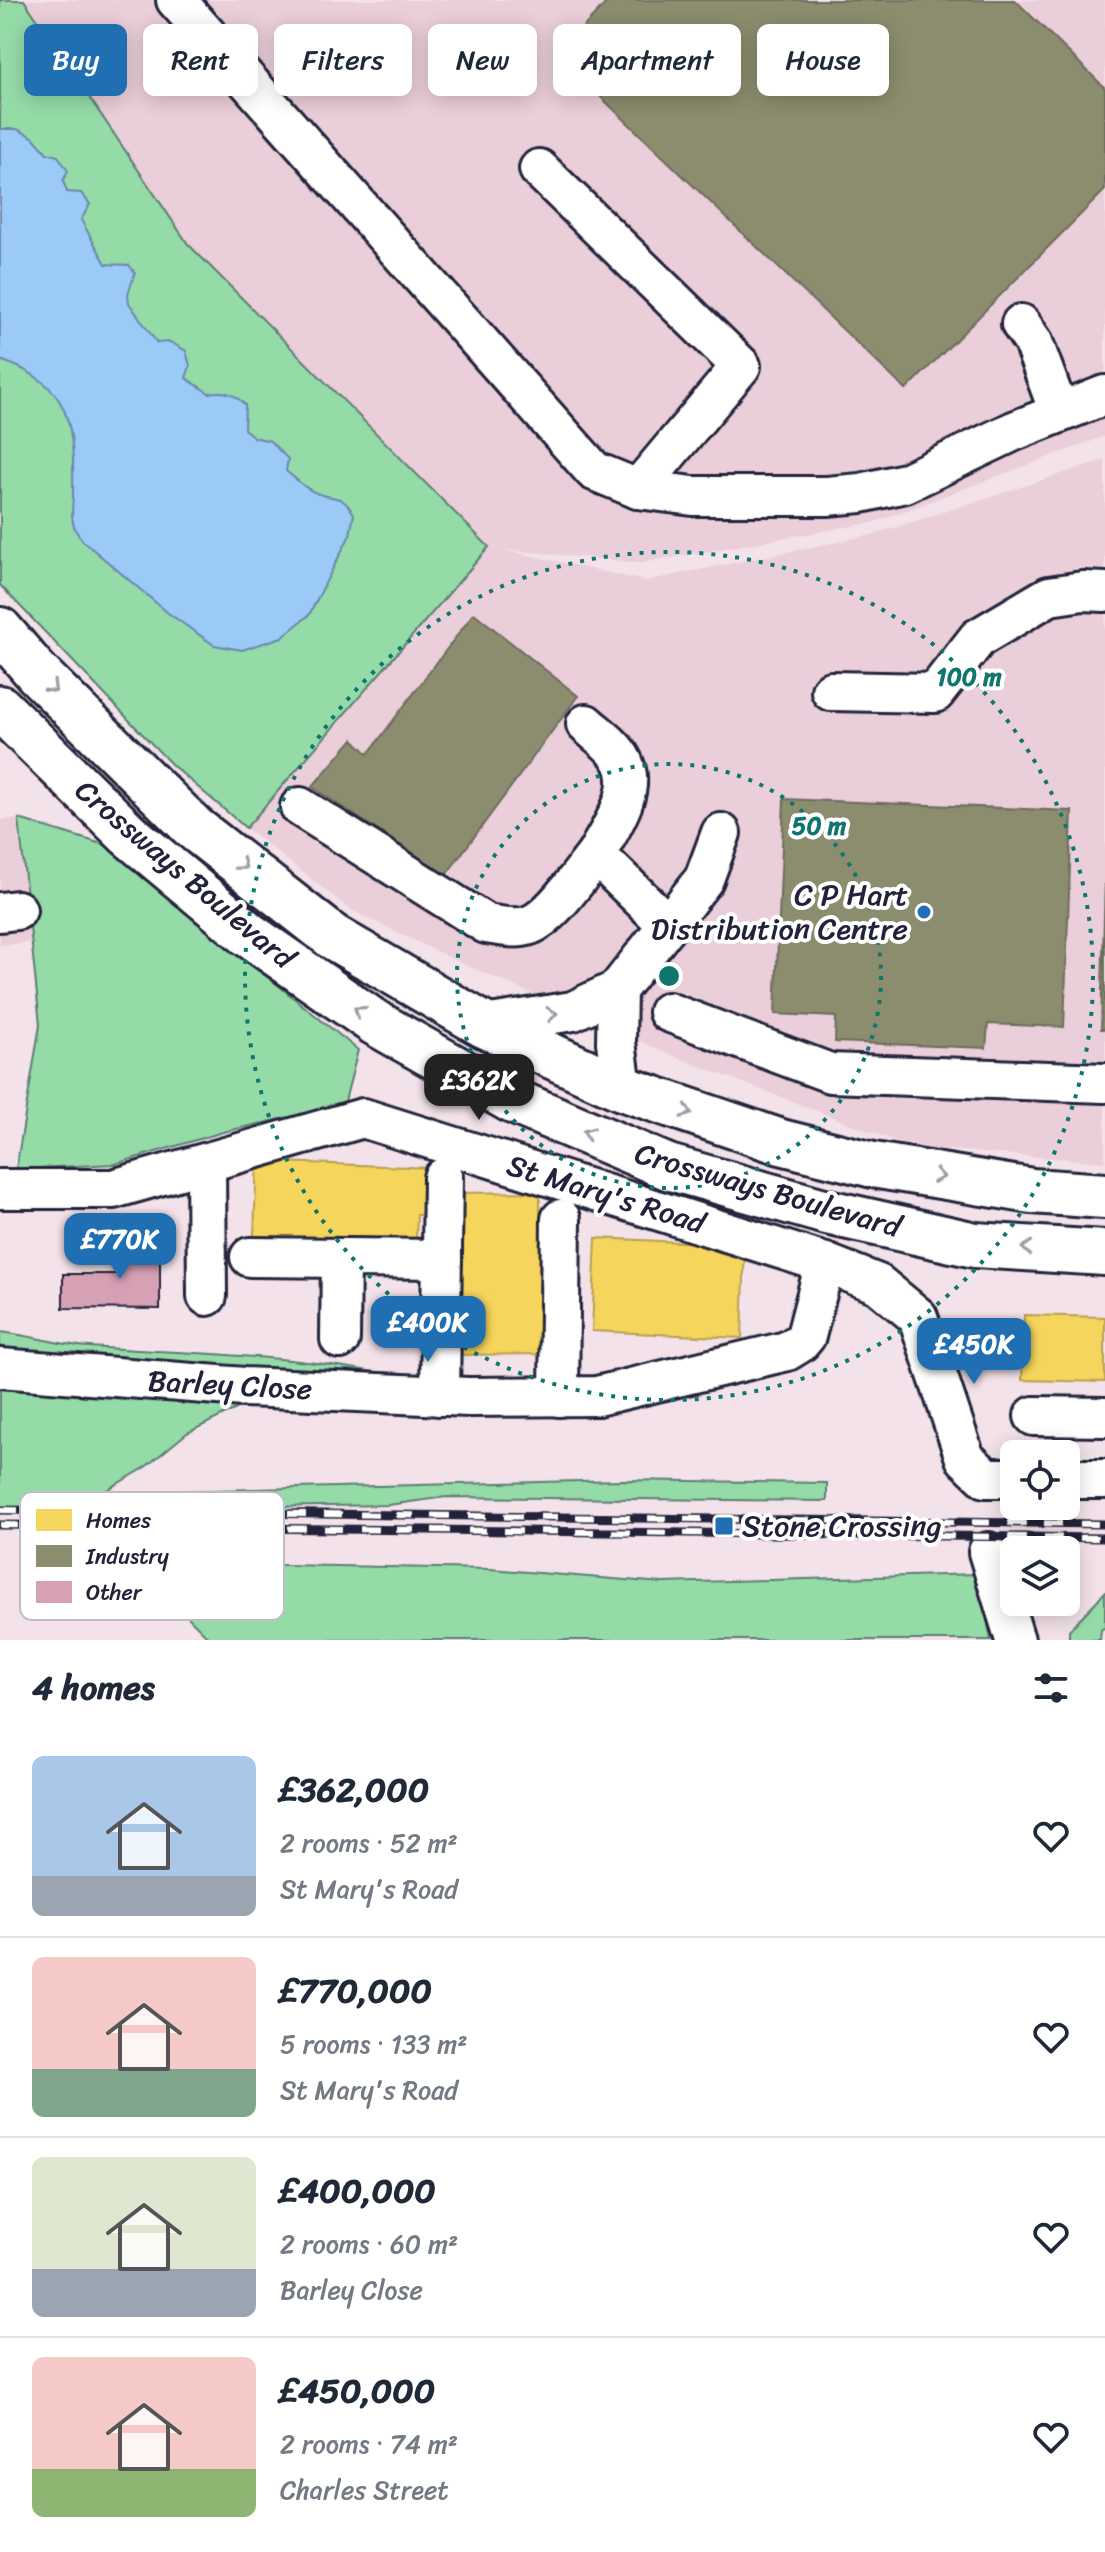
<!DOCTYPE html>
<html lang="en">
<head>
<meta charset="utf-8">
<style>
  :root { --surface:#fff; --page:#f2f2f3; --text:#1f2937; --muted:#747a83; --line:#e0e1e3; --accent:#1f6fb2 }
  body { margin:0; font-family:Sriracha,sans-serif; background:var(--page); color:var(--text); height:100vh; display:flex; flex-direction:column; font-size:30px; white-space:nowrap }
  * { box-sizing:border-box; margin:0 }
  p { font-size:26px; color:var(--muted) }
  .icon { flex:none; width:44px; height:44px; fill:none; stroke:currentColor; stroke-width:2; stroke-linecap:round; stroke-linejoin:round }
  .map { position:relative; height:1640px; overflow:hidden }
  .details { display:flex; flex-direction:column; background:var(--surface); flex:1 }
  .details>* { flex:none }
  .guide { position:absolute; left:24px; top:24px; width:1058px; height:72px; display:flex; gap:16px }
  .controls { position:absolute; left:1000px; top:1440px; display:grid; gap:16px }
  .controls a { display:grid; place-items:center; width:80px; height:80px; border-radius:12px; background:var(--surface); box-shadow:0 4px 20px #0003; font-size:40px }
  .price { position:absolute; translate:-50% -68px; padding:0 18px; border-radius:16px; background:var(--accent); color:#fff; font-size:26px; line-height:52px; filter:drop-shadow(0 2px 4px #0008) }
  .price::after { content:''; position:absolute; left:50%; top:48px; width:24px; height:18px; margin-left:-12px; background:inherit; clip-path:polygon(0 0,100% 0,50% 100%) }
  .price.selected { background:#222; color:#fff }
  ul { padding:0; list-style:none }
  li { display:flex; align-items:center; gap:24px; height:200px; padding:0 32px }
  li+li { border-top:2px solid var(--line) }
  li span { display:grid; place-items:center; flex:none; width:224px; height:160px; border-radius:12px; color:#555 }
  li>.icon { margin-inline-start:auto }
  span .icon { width:96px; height:96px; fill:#fffc; stroke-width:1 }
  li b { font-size:34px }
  h2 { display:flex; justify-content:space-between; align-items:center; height:96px; padding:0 32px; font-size:34px }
  .tag { padding:0 28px; border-radius:12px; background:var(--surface); box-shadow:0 4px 20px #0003; font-size:28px; line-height:72px }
  .tag.selected { background:var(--accent); color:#fff }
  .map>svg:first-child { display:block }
  .built { fill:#eaced9 }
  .green { fill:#95dba8; stroke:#5c7e72; stroke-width:2 }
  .water { fill:#9bcaf6; stroke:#6b87ab; stroke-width:2 }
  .homes { fill:#f6d55c; stroke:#b69f52; stroke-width:2 }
  .industry { fill:#8c8c6e; stroke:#6c6c5f; stroke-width:2 }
  .building { fill:#d6a0b5; stroke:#22223b; stroke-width:2 }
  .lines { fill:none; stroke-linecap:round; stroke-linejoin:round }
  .minor-casing { stroke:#22223b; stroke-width:44 }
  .major-casing { stroke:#22223b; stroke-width:50 }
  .minor { stroke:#fff; stroke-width:38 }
  .major { stroke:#fff; stroke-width:44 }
  .rail-casing { stroke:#22223b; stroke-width:9 }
  .rail { stroke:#fff; stroke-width:6; stroke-dasharray:18; stroke-linecap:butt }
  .oneway { stroke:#9c9ca7 }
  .ring { fill:none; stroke:#0f766e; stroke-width:4; stroke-dasharray:4 8 }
  .poi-dot { fill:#1f6fb2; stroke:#fff; stroke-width:3 }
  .labels { text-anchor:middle; stroke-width:8; stroke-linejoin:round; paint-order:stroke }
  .street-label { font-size:30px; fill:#22223b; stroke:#fff }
  .poi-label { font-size:30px; fill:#22223b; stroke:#fff; text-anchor:end }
  .key { fill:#fff; stroke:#bdbdc4; stroke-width:2 }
  .key-label { font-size:22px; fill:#22223b }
  .centre { fill:#0f766e; stroke:#fff; stroke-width:4 }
  .ring-label { font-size:24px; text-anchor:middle; font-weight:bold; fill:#0f766e; stroke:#fff; stroke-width:8; stroke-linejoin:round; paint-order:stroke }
</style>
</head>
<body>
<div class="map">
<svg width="1105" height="1640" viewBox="0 0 1105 1640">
  <rect width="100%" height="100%" fill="#f3e2e9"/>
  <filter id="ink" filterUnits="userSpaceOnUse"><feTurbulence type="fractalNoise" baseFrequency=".0125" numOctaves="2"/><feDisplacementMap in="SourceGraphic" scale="16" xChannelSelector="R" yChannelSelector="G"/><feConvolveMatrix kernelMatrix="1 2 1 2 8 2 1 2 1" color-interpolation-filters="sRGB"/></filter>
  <g filter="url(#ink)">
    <g class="built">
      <polygon points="24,0 1105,0 1105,436 875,522 640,563 500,549 645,581 875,534 1105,460 1105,1162 911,1147 681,1059 459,962 351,910 246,828 489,547 188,244"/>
      <polygon points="19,819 32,942 0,945 0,820"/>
    </g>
    <g class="green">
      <polygon points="0,0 24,0 188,244 489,547 246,828 172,765 0,585"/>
      <polygon points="19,819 105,845 358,1050 344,1105 223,1132 115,1164 16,1169 40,1025"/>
      <path d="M0,1332C30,1335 59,1345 90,1347C201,1355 315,1354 423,1383L271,1398L238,1408L187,1433L143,1469L98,1495C126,1499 151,1503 176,1491L622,1480L827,1483V1501L446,1497L388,1505L53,1510L0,1508Z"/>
      <polygon points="175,1563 490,1569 663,1583 978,1574 991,1640 211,1640 189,1618"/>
      <polygon points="1105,1592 1105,1628 1101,1629 1100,1640 1069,1640 1069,1630"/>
    </g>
    <path class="water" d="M0,129H17L33,137L47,153L58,156L68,171L63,181L67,192L81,193L90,204L81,220L106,264L129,265L135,273L128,294L129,303L157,343L170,342L186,351L190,366L186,378L209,393C225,390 234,393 245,405L244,429L254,437L270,441L288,459L286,471C294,477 304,488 314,492C333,501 340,491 354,514L350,535L309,615L282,637L242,650L214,645L168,613L83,541C69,524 72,516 73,494C74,426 73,384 0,360Z"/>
    <g class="homes">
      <polygon points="257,1161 434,1168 432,1215 417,1215 416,1243 253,1258"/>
      <polygon points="540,1192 541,1354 457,1355 456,1193"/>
      <polygon points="596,1238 745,1245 742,1338 592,1331"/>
      <polygon points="1024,1315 1105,1317 1105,1382 1022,1380"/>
    </g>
    <g class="industry">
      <polygon points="609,0 1015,0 1105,88 1105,190 906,390 557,55"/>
      <polygon points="474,613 578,696 446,875 312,787 353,739 368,754"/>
      <polygon points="784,799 1072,811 1064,1027 988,1024 986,1048 835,1042 836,1017 775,1014"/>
      <polygon points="1105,878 1105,1029 1101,1029"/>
    </g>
    <polygon class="building" points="119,1238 160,1239 160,1309 63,1308 63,1274 119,1274"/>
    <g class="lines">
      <g class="minor-casing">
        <g id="minor">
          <polyline points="176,0 594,471 638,489 693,496 827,496 861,493 905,483 1014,431 1105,395"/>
          <polyline points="539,169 741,366 638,489"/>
          <polyline points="1021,324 1033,342 1059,412"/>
          <polyline points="831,691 935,693 978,638 1049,596 1083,591 1105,592"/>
          <path d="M586,724C597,734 615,746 622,760C639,790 610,828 596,855"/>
          <path d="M300,807L486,924C499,926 517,930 530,925C553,916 580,874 596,855L668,925"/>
          <polyline points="0,912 17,910"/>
          <polyline points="617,990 616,1042 622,1088"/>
          <polyline points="668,1012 830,1073 1105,1083"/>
          <polyline points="484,1025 573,1011 617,990 704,879 721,833"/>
          <polyline points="206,1164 207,1296"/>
          <polyline points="0,1189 113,1189 363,1118 825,1263 878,1284 918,1317 965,1458 986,1478 1014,1478"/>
          <polyline points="250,1257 442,1259"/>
          <polyline points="340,1339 341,1258"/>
          <polyline points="0,1368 244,1387 469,1397 597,1396 787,1351 800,1343 806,1336 825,1263"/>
          <polyline points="440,1396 443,1178"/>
          <polyline points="559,1397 561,1219"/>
          <polyline points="1034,1416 1105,1417"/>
          <polyline points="1066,1479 1105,1479"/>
          <polyline points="988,1552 1015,1640"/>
        </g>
      </g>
      <g class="major-casing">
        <g id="major">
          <polyline points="0,630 37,673 194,828 333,937 484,1025 622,1088 781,1142 873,1165 1032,1191 1105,1196"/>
          <polyline points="0,708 128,834 248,934 374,1022 513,1101 668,1167 827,1212 975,1245 1105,1253"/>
        </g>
      </g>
      <use href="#minor" class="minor"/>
      <use href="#major" class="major"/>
      <g class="rail-casing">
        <g id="rail">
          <polyline points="0,1510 1105,1524"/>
          <polyline points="0,1525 1105,1538"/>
        </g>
      </g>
      <use href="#rail" class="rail"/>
    </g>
    <defs><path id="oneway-chevron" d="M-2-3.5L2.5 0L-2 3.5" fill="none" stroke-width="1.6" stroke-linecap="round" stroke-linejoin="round" transform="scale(2)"/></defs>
    <g class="oneway">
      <use href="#oneway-chevron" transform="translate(52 688) rotate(45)"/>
      <use href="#oneway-chevron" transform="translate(242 865) rotate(38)"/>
      <use href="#oneway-chevron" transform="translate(359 1011) rotate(-145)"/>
      <use href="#oneway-chevron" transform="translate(552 1014) rotate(-8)"/>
      <use href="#oneway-chevron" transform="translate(687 1112) rotate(19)"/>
      <use href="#oneway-chevron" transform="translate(588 1133) rotate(-157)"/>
      <use href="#oneway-chevron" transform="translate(939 1176) rotate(9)"/>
      <use href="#oneway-chevron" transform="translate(1027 1248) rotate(-176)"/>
    </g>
  </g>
  <g class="ring">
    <circle cx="669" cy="976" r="212"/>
    <circle cx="669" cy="976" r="424"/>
  </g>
  <g class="poi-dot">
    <circle cx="924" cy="912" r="8"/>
    <rect x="714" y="1516" width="20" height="20" rx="4"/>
  </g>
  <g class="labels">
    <g class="street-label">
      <text transform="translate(185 874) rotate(40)" y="10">Crossways Boulevard</text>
      <text transform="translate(768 1190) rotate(16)" y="10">Crossways Boulevard</text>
      <text transform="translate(606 1194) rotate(17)" y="10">St Mary's Road</text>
      <text transform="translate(230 1385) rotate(3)" y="10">Barley Close</text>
    </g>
    <g class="poi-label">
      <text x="908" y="905">C P Hart<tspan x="908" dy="34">Distribution Centre</tspan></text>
      <text x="742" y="1536" text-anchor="start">Stone Crossing</text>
    </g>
  </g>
  <rect x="20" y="1492" width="264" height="128" rx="12" class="key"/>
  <rect x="36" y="1509" width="36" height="22" fill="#f6d55c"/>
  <rect x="36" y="1545" width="36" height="22" fill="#8c8c6e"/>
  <rect x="36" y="1581" width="36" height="22" fill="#d6a0b5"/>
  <g class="key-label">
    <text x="86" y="1528">Homes</text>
    <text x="86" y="1564">Industry</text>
    <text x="86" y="1600">Other</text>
  </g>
  <circle cx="669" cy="976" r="12" class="centre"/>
  <g class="ring-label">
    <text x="969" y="685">100 m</text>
    <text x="819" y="834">50 m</text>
  </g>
</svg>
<div class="controls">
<a><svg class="icon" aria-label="locate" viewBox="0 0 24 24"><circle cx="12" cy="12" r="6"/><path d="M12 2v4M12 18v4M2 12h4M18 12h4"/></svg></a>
<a><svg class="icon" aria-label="layers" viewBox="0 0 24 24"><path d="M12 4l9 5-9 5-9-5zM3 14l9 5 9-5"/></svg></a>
</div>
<b class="price selected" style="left:479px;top:1122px">£362K</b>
<b class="price" style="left:120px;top:1281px">£770K</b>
<b class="price" style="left:428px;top:1364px">£400K</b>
<b class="price" style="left:974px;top:1386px">£450K</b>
<div class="guide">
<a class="tag selected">Buy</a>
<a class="tag">Rent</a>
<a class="tag">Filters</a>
<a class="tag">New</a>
<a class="tag">Apartment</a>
<a class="tag">House</a>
</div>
</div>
<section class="details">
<h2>4 homes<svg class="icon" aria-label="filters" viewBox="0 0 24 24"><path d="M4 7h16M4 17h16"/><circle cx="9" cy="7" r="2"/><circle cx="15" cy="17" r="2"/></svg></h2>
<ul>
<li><span style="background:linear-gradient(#a9c7e8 75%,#9aa5b1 0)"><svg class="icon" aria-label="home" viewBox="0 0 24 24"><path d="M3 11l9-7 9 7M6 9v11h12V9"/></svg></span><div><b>£362,000</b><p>2 rooms · 52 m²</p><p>St Mary's Road</p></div><svg class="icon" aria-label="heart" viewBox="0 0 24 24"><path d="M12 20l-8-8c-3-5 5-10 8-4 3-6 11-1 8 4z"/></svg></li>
<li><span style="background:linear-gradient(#f6c9c9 70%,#7fa58c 0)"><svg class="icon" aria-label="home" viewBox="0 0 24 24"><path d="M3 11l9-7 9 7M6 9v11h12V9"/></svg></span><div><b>£770,000</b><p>5 rooms · 133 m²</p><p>St Mary's Road</p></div><svg class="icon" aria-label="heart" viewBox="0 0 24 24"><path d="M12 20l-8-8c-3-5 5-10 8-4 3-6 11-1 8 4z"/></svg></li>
<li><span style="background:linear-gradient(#dfe7d0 70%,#9aa5b1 0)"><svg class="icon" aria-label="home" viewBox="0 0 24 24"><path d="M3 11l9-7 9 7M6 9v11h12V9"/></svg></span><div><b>£400,000</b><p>2 rooms · 60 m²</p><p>Barley Close</p></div><svg class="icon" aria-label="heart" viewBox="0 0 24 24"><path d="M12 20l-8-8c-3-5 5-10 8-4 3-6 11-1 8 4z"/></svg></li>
<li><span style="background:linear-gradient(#f6c9c9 70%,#8fb573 0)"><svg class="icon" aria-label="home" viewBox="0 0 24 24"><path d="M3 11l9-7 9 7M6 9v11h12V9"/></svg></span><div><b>£450,000</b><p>2 rooms · 74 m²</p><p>Charles Street</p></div><svg class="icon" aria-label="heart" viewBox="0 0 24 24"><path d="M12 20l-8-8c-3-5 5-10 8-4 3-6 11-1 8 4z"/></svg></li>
</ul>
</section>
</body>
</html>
